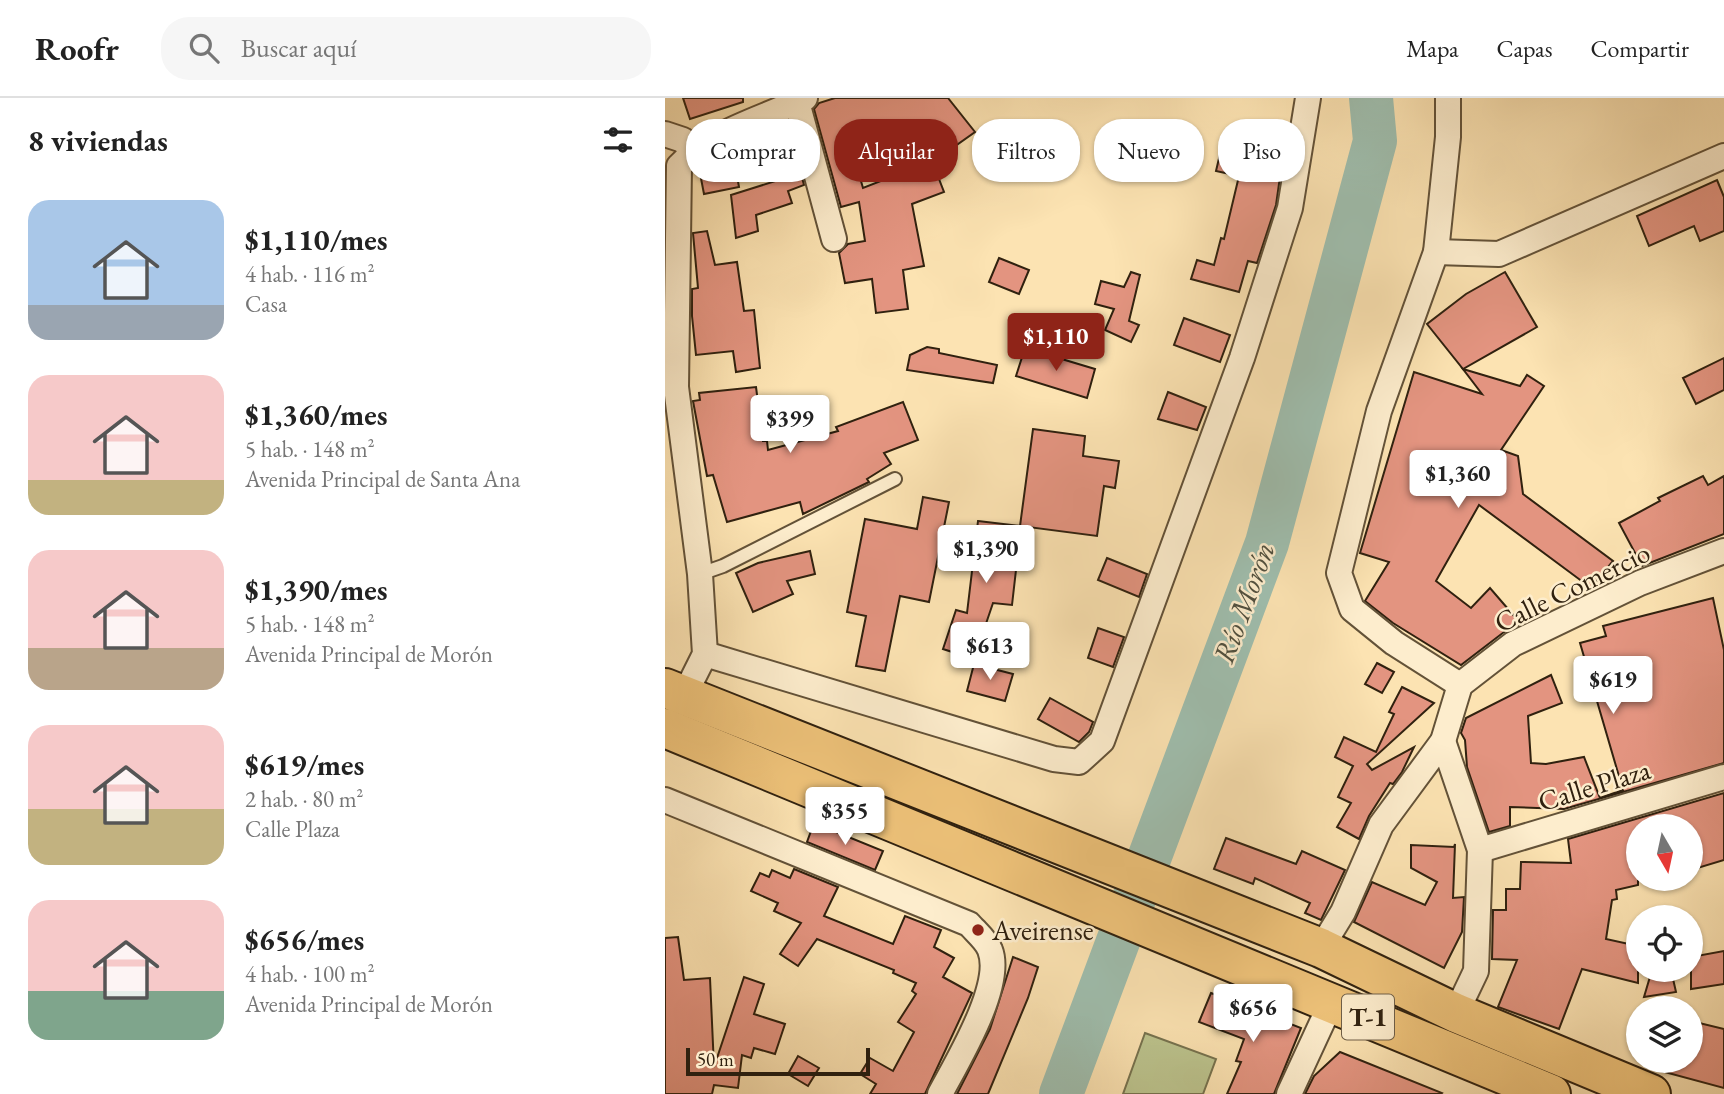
<!DOCTYPE html>
<html lang="es">
<head>
<meta charset="utf-8">
<style>
  :root { --surface:#fff; --page:#f6f6f6; --text:#222; --muted:#767676; --line:#e0e0e0; --accent:#8f2418 }
  body { margin:0; font-family:"EB Garamond",serif; background:var(--page); color:var(--text); height:100vh; display:flex; flex-direction:column; font-size:26px; white-space:nowrap }
  * { box-sizing:border-box; margin:0 }
  p { font-size:23px; color:var(--muted) }
  .icon { flex:none; width:38px; height:38px; fill:none; stroke:currentColor; stroke-width:2; stroke-linecap:round; stroke-linejoin:round }
  .map { position:relative; flex:1; overflow:hidden }
  .side { display:flex; flex-direction:column; background:var(--surface); width:665px }
  .side>* { flex:none }
  .banner { position:absolute; left:21px; top:21px; width:665px; height:63px; display:flex; gap:14px }
  .needle { width:46px; rotate:171deg }
  .fabs { position:absolute; left:961px; top:716px; display:grid; gap:14px }
  .fabs a { display:grid; place-items:center; width:77px; height:77px; border-radius:50%; background:var(--surface); box-shadow:0 2px 5px #0004; font-size:35px }
  .scale { position:absolute; left:21px; bottom:18px; width:184px; box-sizing:border-box; padding-left:7px; border:4px solid #30210f; border-top:0; font-size:19px; line-height:24px; white-space:nowrap; color:#30210f; -webkit-text-stroke:5px #fdedcd; paint-order:stroke }
  .price { position:absolute; translate:-50% -60px; padding:0 16px; border-radius:7px; background:#fff; color:#222; font-size:23px; line-height:46px; filter:drop-shadow(0 2px 4px #0008) }
  .price::after { content:''; position:absolute; left:50%; top:42px; width:21px; height:16px; margin-left:-10px; background:inherit; clip-path:polygon(0 0,100% 0,50% 100%) }
  .price.selected { background:var(--accent); color:#fff }
  ul { padding:0; list-style:none }
  li { display:flex; align-items:center; gap:21px; height:175px; padding:0 28px }
  li span { display:grid; place-items:center; flex:none; width:196px; height:140px; border-radius:21px; color:#555 }
  li>.icon { margin-inline-start:auto }
  span .icon { width:84px; height:84px; fill:#fffc; stroke-width:1 }
  li b { font-size:30px }
  h2 { display:flex; justify-content:space-between; align-items:center; height:84px; padding:0 28px; font-size:30px }
  .tag { padding:0 24px; border-radius:28px; background:var(--surface); box-shadow:0 2px 5px #0004; font-size:24px; line-height:63px }
  .tag.selected { background:var(--accent); color:#fff }
  header { display:flex; align-items:center; gap:42px; box-sizing:border-box; height:98px; padding:0 35px; background:var(--surface); border-bottom:2px solid var(--line) }
  header strong { font-size:33px }
  nav { display:flex; gap:38px; margin-inline-start:auto; font-size:24px }
  .search { width:490px; height:63px; background:var(--page); display:flex; align-items:center; gap:18px; box-sizing:border-box; padding:0 24px; border-radius:28px; color:var(--muted); font-size:26px }
  main { display:flex; flex:1; min-height:0 }
  .map>svg:first-child { display:block }
  .green { fill:#bcc48e; stroke:#76724e; stroke-width:2 }
  .lines { fill:none; stroke-linecap:round; stroke-linejoin:round }
  .river { stroke:#9fbeae; stroke-width:44 }
  .building { fill:#e39480; stroke:#30210f; stroke-width:2 }
  .lane-casing { stroke:#635238; stroke-width:16 }
  .street-casing { stroke:#635238; stroke-width:28 }
  .primary-casing { stroke:#30210f; stroke-width:42 }
  .lane { stroke:#fdedcd; stroke-width:12 }
  .street { stroke:#fdedcd; stroke-width:24 }
  .primary { stroke:#eec279; stroke-width:38 }
  .poi-dot { fill:#8f2418; stroke:#fdedcd; stroke-width:2.5 }
  .labels { text-anchor:middle; stroke-width:5; stroke-linejoin:round; paint-order:stroke }
  .shield { fill:#fdedcd; stroke:#6e5e48; stroke-width:2 }
  .shield-label { font-size:26px; font-weight:bold; fill:#30210f }
  .street-label { font-size:28px; fill:#30210f; stroke:#fdedcd }
  .poi-label { font-size:28px; fill:#30210f; stroke:#fdedcd; text-anchor:start }
  .water-label { font-size:30px; font-style:italic; fill:#51503f; stroke:#fdedcd }
</style>
</head>
<body>
<header>
<strong>Roofr</strong>
<div class="search"><svg class="icon" aria-label="search" viewBox="0 0 24 24"><circle cx="10" cy="10" r="6"/><path d="M15 15l6 6"/></svg>Buscar aquí</div>
<nav><a>Mapa</a><a>Capas</a><a>Compartir</a></nav>
</header>
<main>
<section class="side">
<h2>8 viviendas<svg class="icon" aria-label="filters" viewBox="0 0 24 24"><path d="M4 7h16M4 17h16"/><circle cx="9" cy="7" r="2"/><circle cx="15" cy="17" r="2"/></svg></h2>
<ul>
<li><span style="background:linear-gradient(#a9c7e8 75%,#9aa5b1 0)"><svg class="icon" aria-label="home" viewBox="0 0 24 24"><path d="M3 11l9-7 9 7M6 9v11h12V9"/></svg></span><div><b>$1,110/mes</b><p>4 hab. · 116 m²</p><p>Casa</p></div></li>
<li><span style="background:linear-gradient(#f6c9c9 75%,#c2b280 0)"><svg class="icon" aria-label="home" viewBox="0 0 24 24"><path d="M3 11l9-7 9 7M6 9v11h12V9"/></svg></span><div><b>$1,360/mes</b><p>5 hab. · 148 m²</p><p>Avenida Principal de Santa Ana</p></div></li>
<li><span style="background:linear-gradient(#f6c9c9 70%,#b9a48a 0)"><svg class="icon" aria-label="home" viewBox="0 0 24 24"><path d="M3 11l9-7 9 7M6 9v11h12V9"/></svg></span><div><b>$1,390/mes</b><p>5 hab. · 148 m²</p><p>Avenida Principal de Morón</p></div></li>
<li><span style="background:linear-gradient(#f6c9c9 60%,#c2b280 0)"><svg class="icon" aria-label="home" viewBox="0 0 24 24"><path d="M3 11l9-7 9 7M6 9v11h12V9"/></svg></span><div><b>$619/mes</b><p>2 hab. · 80 m²</p><p>Calle Plaza</p></div></li>
<li><span style="background:linear-gradient(#f6c9c9 65%,#7fa58c 0)"><svg class="icon" aria-label="home" viewBox="0 0 24 24"><path d="M3 11l9-7 9 7M6 9v11h12V9"/></svg></span><div><b>$656/mes</b><p>4 hab. · 100 m²</p><p>Avenida Principal de Morón</p></div></li>
</ul>
</section>
<div class="map">
<svg width="1059" height="996" viewBox="0 0 1059 996">
  <rect width="100%" height="100%" fill="#fce3b2"/>
  <filter id="stains"><feTurbulence type="fractalNoise" baseFrequency=".00286" numOctaves="4"/><feColorMatrix values="0 0 0 0 .2 0 0 0 0 .09 0 0 0 0 .02 0 0 0 .5 -.17"/></filter>
  <radialGradient id="worn" r=".72"><stop offset=".6" stop-color="#630" stop-opacity="0"/><stop offset="1" stop-color="#630" stop-opacity=".3"/></radialGradient>
  <polygon class="green" points="480,935 551,961 538,996 458,996"/>
  <g class="lines">
    <polyline class="river" points="396,996 602,445 710,43 706,0"/>
  </g>
  <g class="building">
    <polygon points="18,0 78,0 78,4 25,21"/>
    <polygon points="170,0 283,0 310,34 269,63 242,24 182,35 198,90 267,63 279,94 247,106 259,168 238,172 243,211 211,215 207,181 180,185 174,155 183,146 200,143 194,104 176,109 149,11 154,5"/>
    <polygon points="122,24 139,87 123,93 127,105 91,117 93,133 71,140 66,97 117,81 95,36"/>
    <polygon points="560,35 613,47 610,64 617,65 611,107 592,165 583,163 574,194 526,181 532,162 549,167 556,140 559,141 574,78 551,73"/>
    <polygon points="69,61 74,89 39,96 34,70"/>
    <polygon points="1052,82 1059,99 1059,133 1035,143 1029,128 984,148 972,118"/>
    <polygon points="42,133 50,167 72,164 79,213 89,212 95,270 71,274 68,253 31,257 27,218 27,191 33,190 28,135"/>
    <polygon points="334,160 364,172 354,196 324,184"/>
    <polygon points="466,174 475,177 464,223 474,227 466,244 440,232 449,211 430,206 436,183 459,189"/>
    <polygon points="840,174 872,229 798,271 762,226 801,196"/>
    <polygon points="519,220 565,237 555,264 509,247"/>
    <polygon points="262,249 274,251 274,255 332,267 328,285 242,272 245,257"/>
    <polygon points="360,250 430,271 422,300 351,278"/>
    <polygon points="1059,260 1059,292 1031,306 1018,280"/>
    <polygon points="798,271 855,288 862,277 879,288 836,352 853,358 858,396 948,463 926,490 814,407 771,483 806,510 825,490 856,526 839,534 796,567 728,525 700,503 724,464 695,455 749,274 817,296"/>
    <polygon points="91,289 98,343 102,343 103,352 173,333 171,329 238,304 253,342 219,355 226,366 202,381 204,384 138,416 135,404 62,424 48,377 42,378 28,303 35,302 34,295"/>
    <polygon points="503,294 541,309 532,332 493,321"/>
    <polygon points="368,331 420,338 418,358 454,363 450,390 439,388 432,438 355,428"/>
    <polygon points="1038,378 1043,387 1059,378 1059,436 977,468 954,425 995,403 993,400"/>
    <polygon points="258,399 284,404 264,504 235,498 220,573 191,568 201,518 182,514 200,421 252,431"/>
    <polygon points="313,423 356,428 347,507 328,505 309,561 278,551 291,512 302,515"/>
    <polygon points="145,453 150,476 122,483 128,496 88,514 71,475 93,465"/>
    <polygon points="442,460 482,476 474,499 433,482"/>
    <polygon points="1048,500 1059,552 1059,665 899,711 845,709 845,728 824,734 802,669 800,642 796,635 801,620 886,577 897,605 863,618 866,665 881,666 919,659 935,700 958,692 915,545 941,538 938,528"/>
    <polygon points="433,530 459,539 448,569 423,560"/>
    <polygon points="712,565 729,574 717,595 700,586"/>
    <polygon points="309,566 348,576 340,603 302,593"/>
    <polygon points="737,589 769,605 702,666 707,672 749,649 737,674 728,686 725,685 704,718 694,741 672,729 686,705 673,699 688,668 670,659 679,639 711,654 729,616 724,614"/>
    <polygon points="385,600 428,624 424,634 414,644 373,621"/>
    <polygon points="1059,695 1059,762 1026,772 1026,728 973,728 973,787 951,792 952,801 947,802 941,841 973,848 973,885 917,871 894,931 833,909 852,862 827,861 828,812 841,812 841,791 855,791 856,764 906,765 903,741"/>
    <polygon points="149,725 218,753 210,772 142,744"/>
    <polygon points="561,740 631,766 637,753 680,772 656,822 640,815 645,805 590,780 588,786 549,771"/>
    <polygon points="790,746 788,800 799,799 797,834 779,870 689,824 707,784 760,807 772,784 746,770 746,747 789,749"/>
    <polygon points="129,771 173,789 159,818 228,846 240,818 276,832 269,849 289,860 278,879 307,895 260,996 205,996 211,986 195,976 205,960 228,973 249,934 233,924 251,896 247,893 251,885 228,875 229,872 152,841 133,868 115,856 136,825 109,813 113,805 86,793 95,775 104,779 107,772 125,780"/>
    <polygon points="13,839 19,882 45,880 49,969 79,879 99,886 89,916 120,926 110,956 89,950 86,960 77,957 73,990 49,987 47,996 0,996 0,840"/>
    <polygon points="1059,853 1059,886 1026,891 1026,859"/>
    <polygon points="348,859 373,869 363,900 323,996 292,996 325,931"/>
    <polygon points="987,872 1006,872 1011,894 979,899"/>
    <polygon points="546,895 636,930 609,996 562,996 576,964 571,963 579,941 534,924"/>
    <polygon points="1026,923 1059,931 1059,990 981,969 982,962 1026,962"/>
    <polygon points="675,954 777,995 776,996 640,996 649,978"/>
    <polygon points="133,958 154,970 143,988 123,976"/>
  </g>
  <g class="lines">
    <g class="lane-casing">
      <polyline id="lane" points="35,476 58,468 230,381"/>
    </g>
    <g class="street-casing">
      <g id="street">
        <polyline points="783,0 783,39 771,154 714,313 674,475 687,511 729,545 795,587"/>
        <polyline points="132,4 169,141"/>
        <polyline points="0,36 18,42 28,54"/>
        <polyline points="771,154 834,156 1059,58"/>
        <polyline points="40,556 389,661 414,664 437,643 577,260 625,110 643,0"/>
        <path d="M20,596L40,556L35,476L11,289L14,68C48,32 96,22 140,0"/>
        <polyline points="778,643 815,752 811,873 791,915"/>
        <path d="M0,702L304,826C310,833 322,843 325,852C339,887 292,964 275,996"/>
        <polyline points="815,752 1059,679"/>
        <polyline points="656,850 678,814 716,727 778,643 795,587 848,546 975,485 1059,453"/>
        <polyline points="624,996 667,903"/>
      </g>
    </g>
    <g class="primary-casing">
      <g id="primary">
        <polyline points="0,590 656,850 791,915 986,996"/>
        <polyline points="0,630 886,996"/>
      </g>
    </g>
    <use href="#lane" class="lane"/>
    <use href="#street" class="street"/>
    <use href="#primary" class="primary"/>
  </g>
  <circle class="poi-dot" cx="313" cy="832" r="7"/>
  <g class="labels">
    <rect class="shield" x="677" y="896.5" width="52" height="45" rx="5"/>
    <g class="shield-label">
      <text x="703" y="928">T-1</text>
    </g>
    <g class="street-label">
      <text transform="translate(907 489) rotate(-26)" y="10">Calle Comercio</text>
      <text transform="translate(929 687) rotate(-17)" y="10">Calle Plaza</text>
    </g>
    <g class="poi-label">
      <text x="327" y="842">Aveirense</text>
    </g>
    <g class="water-label">
      <text transform="translate(579 505) rotate(-70)" y="10">Río Morón</text>
    </g>
  </g>
  <rect width="100%" height="100%" filter="url(#stains)"/>
  <rect width="100%" height="100%" fill="url(#worn)"/>
</svg>
<div class="fabs">
<a><svg class="needle" viewBox="-14 -14 28 28"><path d="M0-13l5 13h-10z" fill="#e53935"/><path d="M0 13l5-13h-10z" fill="#767676"/></svg></a>
<a><svg class="icon" aria-label="locate" viewBox="0 0 24 24"><circle cx="12" cy="12" r="6"/><path d="M12 2v4M12 18v4M2 12h4M18 12h4"/></svg></a>
<a><svg class="icon" aria-label="layers" viewBox="0 0 24 24"><path d="M12 4l9 5-9 5-9-5zM3 14l9 5 9-5"/></svg></a>
</div>
<div class="scale">50 m</div>
<b class="price selected" style="left:391px;top:275px">$1,110</b>
<b class="price" style="left:125px;top:357px">$399</b>
<b class="price" style="left:793px;top:412px">$1,360</b>
<b class="price" style="left:321px;top:487px">$1,390</b>
<b class="price" style="left:325px;top:584px">$613</b>
<b class="price" style="left:948px;top:618px">$619</b>
<b class="price" style="left:180px;top:749px">$355</b>
<b class="price" style="left:588px;top:946px">$656</b>
<div class="banner">
<a class="tag">Comprar</a>
<a class="tag selected">Alquilar</a>
<a class="tag">Filtros</a>
<a class="tag">Nuevo</a>
<a class="tag">Piso</a>
</div>
</div>
</main>
</body>
</html>
